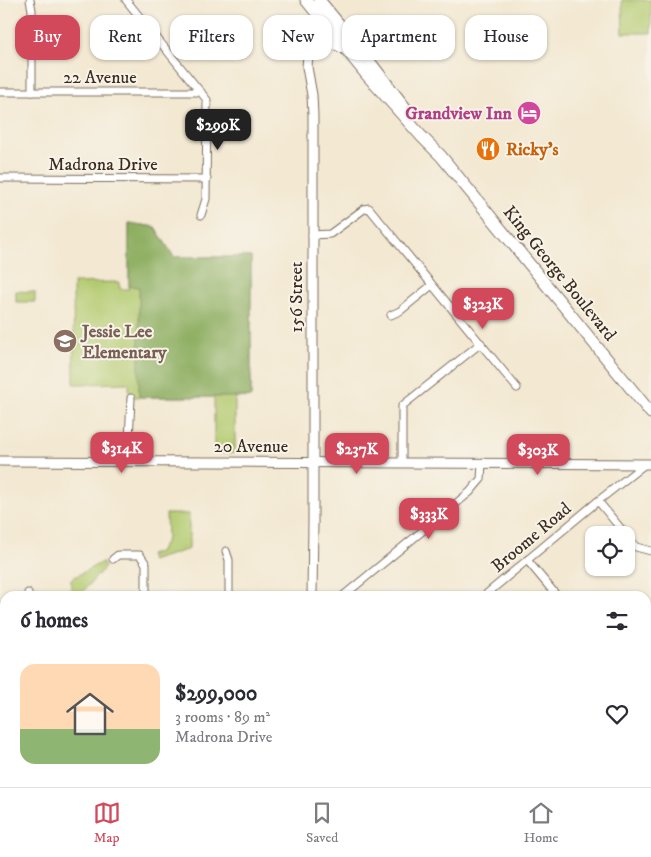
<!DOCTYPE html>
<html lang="en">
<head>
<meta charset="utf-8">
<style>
  :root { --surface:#fff; --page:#f7f7f7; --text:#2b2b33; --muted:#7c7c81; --line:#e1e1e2; --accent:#d1495b }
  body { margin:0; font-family:"IM FELL DW Pica",serif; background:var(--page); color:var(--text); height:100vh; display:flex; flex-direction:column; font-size:19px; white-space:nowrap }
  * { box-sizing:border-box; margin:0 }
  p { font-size:16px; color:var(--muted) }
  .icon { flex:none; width:28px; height:28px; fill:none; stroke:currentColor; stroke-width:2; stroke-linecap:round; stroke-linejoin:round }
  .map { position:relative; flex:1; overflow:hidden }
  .drawer { position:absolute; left:0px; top:591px; width:651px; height:196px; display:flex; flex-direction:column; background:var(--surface); border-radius:15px 15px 0 0; box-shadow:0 1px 4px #0004 }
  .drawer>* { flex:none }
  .hud { position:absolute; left:15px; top:15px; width:621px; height:45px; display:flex; gap:10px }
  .fabs { position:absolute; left:585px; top:526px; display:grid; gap:10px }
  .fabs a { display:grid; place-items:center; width:50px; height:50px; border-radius:10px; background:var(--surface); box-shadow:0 1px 4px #0004; font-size:25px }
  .price { position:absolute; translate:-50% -42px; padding:0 11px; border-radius:10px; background:var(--accent); color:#fff; font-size:16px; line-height:32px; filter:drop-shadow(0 1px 2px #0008) }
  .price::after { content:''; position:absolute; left:50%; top:30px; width:15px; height:11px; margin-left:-8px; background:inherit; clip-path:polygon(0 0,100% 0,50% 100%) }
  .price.on { background:#222; color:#fff }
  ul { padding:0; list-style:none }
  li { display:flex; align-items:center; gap:15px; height:125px; padding:0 20px }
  li span { display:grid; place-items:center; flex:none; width:140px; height:100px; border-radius:15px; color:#555 }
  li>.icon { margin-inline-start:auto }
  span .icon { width:60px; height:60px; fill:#fffc; stroke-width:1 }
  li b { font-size:21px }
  h2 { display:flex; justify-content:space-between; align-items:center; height:60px; padding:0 20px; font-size:21px }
  .pill { padding:0 18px; border-radius:15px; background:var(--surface); box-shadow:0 1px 4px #0004; font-size:18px; line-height:45px }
  .pill.on { background:var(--accent); color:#fff }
  .menu { display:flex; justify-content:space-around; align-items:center; height:70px; border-top:1px solid var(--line); background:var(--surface); font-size:14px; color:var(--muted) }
  .menu a { display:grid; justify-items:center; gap:2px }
  .menu .on { color:var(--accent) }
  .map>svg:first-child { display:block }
  .green { fill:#b3cb70; stroke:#777a47 }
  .forest { fill:#8eaf62; stroke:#646c40 }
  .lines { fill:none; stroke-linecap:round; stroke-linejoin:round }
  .minor-casing { stroke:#7b6c5d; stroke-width:9 }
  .tertiary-casing { stroke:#7b6c5d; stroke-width:11 }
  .primary-casing { stroke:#7b6c5d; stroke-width:13 }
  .minor { stroke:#fff; stroke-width:7 }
  .tertiary { stroke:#fff; stroke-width:9 }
  .primary { stroke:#fff; stroke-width:11 }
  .labels { text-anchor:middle; stroke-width:4; stroke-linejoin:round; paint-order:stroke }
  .street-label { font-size:18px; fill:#3b2a1e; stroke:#f7f3e8 }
  .hotel-label { font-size:18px; font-weight:bold; fill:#b23c85; stroke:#f7f3e8; text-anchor:end }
  .food-label { font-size:18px; font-weight:bold; fill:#c56008; stroke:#f7f3e8; text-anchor:start }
  .education-label { font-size:18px; font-weight:bold; fill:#785e54; stroke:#f7f3e8; text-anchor:start }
</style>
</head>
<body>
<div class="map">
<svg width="651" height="787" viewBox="0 0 651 787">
  <rect width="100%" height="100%" fill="#f7f3e8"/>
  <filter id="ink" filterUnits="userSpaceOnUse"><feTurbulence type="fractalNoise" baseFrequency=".02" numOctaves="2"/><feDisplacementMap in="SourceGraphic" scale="10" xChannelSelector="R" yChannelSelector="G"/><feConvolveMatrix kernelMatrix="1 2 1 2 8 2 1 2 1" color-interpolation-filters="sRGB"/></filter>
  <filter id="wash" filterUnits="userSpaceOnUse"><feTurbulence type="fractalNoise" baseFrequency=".0096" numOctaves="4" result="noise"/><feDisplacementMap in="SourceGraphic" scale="20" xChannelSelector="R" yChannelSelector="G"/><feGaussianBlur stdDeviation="1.12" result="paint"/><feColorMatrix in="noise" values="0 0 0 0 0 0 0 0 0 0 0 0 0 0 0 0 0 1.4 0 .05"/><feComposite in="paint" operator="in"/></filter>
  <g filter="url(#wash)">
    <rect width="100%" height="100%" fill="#f3e8d1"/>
    <g class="green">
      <polygon points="622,0 651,0 651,33 623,33"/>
      <polygon points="129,223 155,227 174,257 251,257 251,397 235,398 235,453 214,453 214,397 129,397 129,383 74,384 73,283 119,282 120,289 129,289"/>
      <polygon points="16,291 35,292 35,302 16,302"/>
      <polygon points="166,514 189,514 189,549 151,561 149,555 159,552 167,539"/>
      <polygon points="102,562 105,567 79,596 71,596 71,579"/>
    </g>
    <polygon class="forest" points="129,223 155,227 174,257 251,257 251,397 139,397 139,287 129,286"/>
  </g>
  <g filter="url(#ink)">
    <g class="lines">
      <g class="minor-casing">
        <g id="minor">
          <polyline points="30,0 32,10 32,92"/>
          <polyline points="126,0 207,100 206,199 201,215"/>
          <polyline points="0,92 201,92"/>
          <polyline points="0,178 207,179"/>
          <polyline points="312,235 330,234 364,209 369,208 517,388"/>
          <polyline points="391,315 400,311 432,285"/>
          <polyline points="128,462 131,398"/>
          <polyline points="402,463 402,406 481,343"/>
          <polyline points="598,501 636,547 651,551"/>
          <polyline points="226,551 229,560 229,596"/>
          <polyline points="113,559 118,555 140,555 146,564 146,596"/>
          <polyline points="527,560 557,596"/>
          <polyline points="28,593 28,596"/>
          <polyline points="343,596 470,492 481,479 482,464"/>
          <polyline points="484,596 598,501 645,464"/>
          <polyline points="0,646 5,646"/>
          <polyline points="646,663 651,659"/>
          <polyline points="0,737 5,737"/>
          <polyline points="491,787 496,782"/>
          <polyline points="648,787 651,785"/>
        </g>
      </g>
      <g class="tertiary-casing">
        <g id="tertiary">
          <polyline points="0,461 651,464"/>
          <polyline points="312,596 313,522 313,116 312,95 307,67 308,55 310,41 320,12"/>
          <polyline points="312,782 312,787"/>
        </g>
      </g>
      <g class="primary-casing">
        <g id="primary">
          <polyline points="306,0 366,74 422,137 441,156 651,413"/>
          <polyline points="319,0 366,57 407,110"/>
          <path d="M308,55C319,45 330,39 344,48"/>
        </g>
      </g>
      <use href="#minor" class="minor"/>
      <use href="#tertiary" class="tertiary"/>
      <use href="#primary" class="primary"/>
    </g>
  </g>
  <defs>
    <g id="hotel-disc" transform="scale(1.25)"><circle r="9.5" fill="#d1479c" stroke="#f7f3e8"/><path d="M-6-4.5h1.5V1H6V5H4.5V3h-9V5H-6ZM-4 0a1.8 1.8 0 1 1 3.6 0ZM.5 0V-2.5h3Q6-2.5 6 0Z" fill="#fff"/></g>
    <g id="restaurant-disc" transform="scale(1.25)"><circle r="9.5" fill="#e8710a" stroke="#f7f3e8"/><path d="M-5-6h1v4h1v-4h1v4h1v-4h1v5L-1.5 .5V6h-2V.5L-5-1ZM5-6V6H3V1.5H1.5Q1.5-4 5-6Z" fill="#fff"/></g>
    <g id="school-disc" transform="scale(1.25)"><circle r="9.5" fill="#8d6e63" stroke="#f7f3e8"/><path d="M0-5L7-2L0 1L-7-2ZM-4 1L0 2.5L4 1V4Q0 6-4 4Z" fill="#fff"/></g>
  </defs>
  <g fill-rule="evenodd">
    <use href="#hotel-disc" x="529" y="113"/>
    <use href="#restaurant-disc" x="488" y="149"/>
    <use href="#school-disc" x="65" y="341"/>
  </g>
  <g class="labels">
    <g class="street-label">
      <text x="100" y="83">22 Avenue</text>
      <text x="103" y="170">Madrona Drive</text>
      <text transform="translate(560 273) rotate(51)" y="6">King George Boulevard</text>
      <text transform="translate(296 297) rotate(-90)" y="6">156 Street</text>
      <text x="251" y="452">20 Avenue</text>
      <text transform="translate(531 537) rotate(-40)" y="6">Broome Road</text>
    </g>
    <g class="hotel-label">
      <text x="512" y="119">Grandview Inn</text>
    </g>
    <g class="food-label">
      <text x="506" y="155">Ricky's</text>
    </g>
    <g class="education-label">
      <text x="82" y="337">Jessie Lee<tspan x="82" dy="21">Elementary</tspan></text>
    </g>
  </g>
</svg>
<div class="fabs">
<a><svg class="icon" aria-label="locate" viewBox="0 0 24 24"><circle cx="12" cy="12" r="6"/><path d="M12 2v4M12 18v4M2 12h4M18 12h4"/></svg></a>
</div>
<b class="price on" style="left:218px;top:151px">$299K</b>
<b class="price" style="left:483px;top:330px">$323K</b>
<b class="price" style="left:122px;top:474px">$314K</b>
<b class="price" style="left:357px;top:475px">$237K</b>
<b class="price" style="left:538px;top:476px">$303K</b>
<b class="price" style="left:429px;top:540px">$333K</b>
<div class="hud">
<a class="pill on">Buy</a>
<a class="pill">Rent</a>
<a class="pill">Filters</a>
<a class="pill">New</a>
<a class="pill">Apartment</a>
<a class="pill">House</a>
</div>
<section class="drawer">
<h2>6 homes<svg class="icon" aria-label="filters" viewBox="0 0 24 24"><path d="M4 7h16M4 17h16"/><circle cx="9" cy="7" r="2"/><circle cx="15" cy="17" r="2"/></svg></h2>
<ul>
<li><span style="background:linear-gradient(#ffd9b3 65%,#8fb573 0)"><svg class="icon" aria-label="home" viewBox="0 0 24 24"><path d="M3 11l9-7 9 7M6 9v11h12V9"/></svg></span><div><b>$299,000</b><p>3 rooms · 89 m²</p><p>Madrona Drive</p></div><svg class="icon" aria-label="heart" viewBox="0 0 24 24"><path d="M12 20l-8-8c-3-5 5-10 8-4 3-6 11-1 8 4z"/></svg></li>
</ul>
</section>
</div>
<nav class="menu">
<a class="on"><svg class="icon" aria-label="map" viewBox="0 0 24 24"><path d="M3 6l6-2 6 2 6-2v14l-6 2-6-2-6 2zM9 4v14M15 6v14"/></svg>Map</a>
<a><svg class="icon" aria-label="saved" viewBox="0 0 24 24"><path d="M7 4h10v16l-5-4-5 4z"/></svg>Saved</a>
<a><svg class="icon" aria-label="home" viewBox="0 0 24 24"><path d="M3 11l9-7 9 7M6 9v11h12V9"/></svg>Home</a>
</nav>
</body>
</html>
